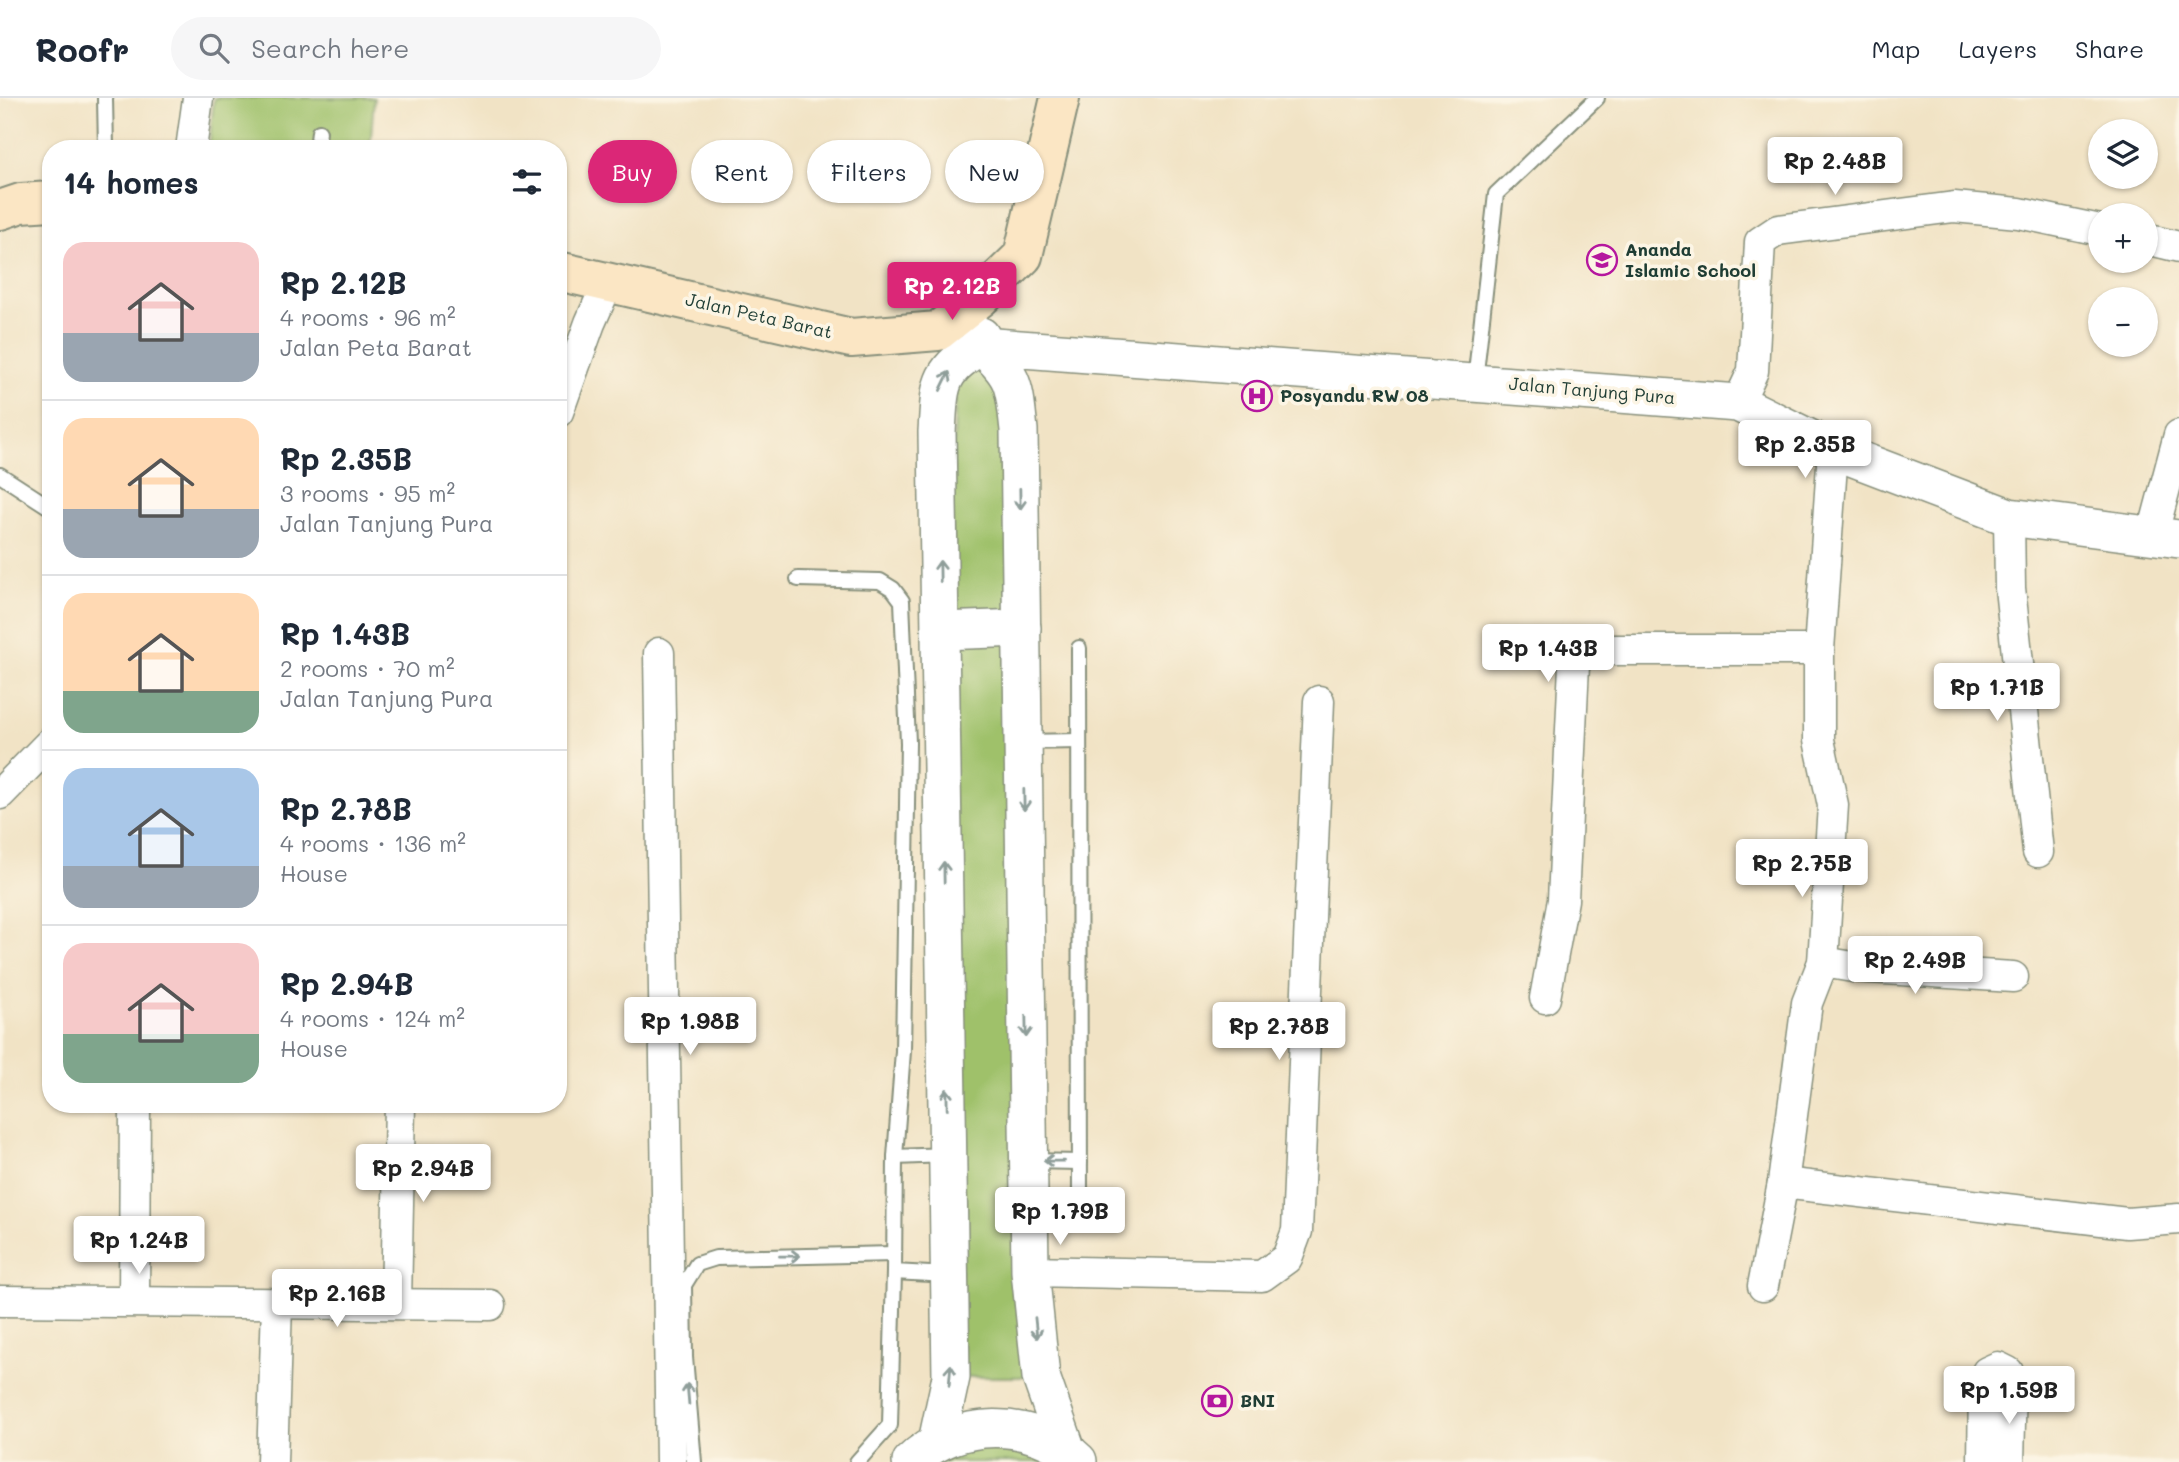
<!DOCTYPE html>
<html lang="en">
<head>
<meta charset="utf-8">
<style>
  :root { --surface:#fff; --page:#f6f6f7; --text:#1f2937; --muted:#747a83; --line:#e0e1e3; --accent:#db2777 }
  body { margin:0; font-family:Mali,sans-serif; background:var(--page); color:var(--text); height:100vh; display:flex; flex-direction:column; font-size:26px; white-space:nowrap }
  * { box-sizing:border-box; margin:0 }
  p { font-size:23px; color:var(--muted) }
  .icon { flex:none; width:38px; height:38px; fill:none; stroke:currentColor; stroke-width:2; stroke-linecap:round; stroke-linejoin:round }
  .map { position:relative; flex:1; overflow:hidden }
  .details { position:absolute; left:42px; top:42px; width:525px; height:973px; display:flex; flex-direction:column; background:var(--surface); border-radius:28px; box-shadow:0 2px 5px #0004 }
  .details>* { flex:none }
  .hud { position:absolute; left:588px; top:42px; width:665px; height:63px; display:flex; gap:14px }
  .controls { position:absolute; left:2088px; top:21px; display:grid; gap:14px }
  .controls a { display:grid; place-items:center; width:70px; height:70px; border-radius:50%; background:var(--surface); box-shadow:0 2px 5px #0004; font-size:35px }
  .price { position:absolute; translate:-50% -60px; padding:0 16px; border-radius:7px; background:#fff; color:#222; font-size:23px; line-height:46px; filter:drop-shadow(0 2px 4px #0008) }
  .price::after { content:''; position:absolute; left:50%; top:42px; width:21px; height:16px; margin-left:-10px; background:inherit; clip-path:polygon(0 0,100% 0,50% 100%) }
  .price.on { background:var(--accent); color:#fff }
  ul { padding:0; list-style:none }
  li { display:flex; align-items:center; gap:21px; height:175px; padding:0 21px }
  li+li { border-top:2px solid var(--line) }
  li span { display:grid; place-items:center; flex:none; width:196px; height:140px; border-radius:21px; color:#555 }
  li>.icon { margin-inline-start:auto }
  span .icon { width:84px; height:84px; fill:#fffc; stroke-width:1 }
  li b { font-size:30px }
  h2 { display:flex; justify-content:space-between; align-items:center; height:84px; padding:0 21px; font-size:30px }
  .pill { padding:0 24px; border-radius:32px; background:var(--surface); box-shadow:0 2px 5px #0004; font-size:24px; line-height:63px }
  .pill.on { background:var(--accent); color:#fff }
  header { display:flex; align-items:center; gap:42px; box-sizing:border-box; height:98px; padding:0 35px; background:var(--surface); border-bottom:2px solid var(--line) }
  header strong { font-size:33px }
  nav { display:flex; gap:38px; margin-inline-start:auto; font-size:24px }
  .search { width:490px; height:63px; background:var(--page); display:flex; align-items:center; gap:18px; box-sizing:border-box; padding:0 24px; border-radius:38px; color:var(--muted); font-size:26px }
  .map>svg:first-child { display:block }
  .green { fill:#9fc16a; stroke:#5f7f4f; stroke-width:2 }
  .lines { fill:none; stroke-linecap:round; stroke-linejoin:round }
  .service-casing { stroke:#88907c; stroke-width:18 }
  .minor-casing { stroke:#88907c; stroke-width:33 }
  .tertiary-casing { stroke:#88907c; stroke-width:40 }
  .secondary-casing { stroke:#88907c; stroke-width:42 }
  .service { stroke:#fff; stroke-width:14 }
  .minor { stroke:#fff; stroke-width:30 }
  .tertiary { stroke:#fff; stroke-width:37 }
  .secondary { stroke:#fbe6c4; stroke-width:38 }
  .oneway { stroke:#8f9e9a }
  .labels { text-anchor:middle; stroke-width:7; stroke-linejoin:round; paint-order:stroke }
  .poi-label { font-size:18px; font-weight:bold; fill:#1f3d34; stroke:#fcf5e5; text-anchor:start }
  .street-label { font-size:18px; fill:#1f3d34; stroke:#fcf5e5 }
</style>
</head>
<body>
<header>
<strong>Roofr</strong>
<div class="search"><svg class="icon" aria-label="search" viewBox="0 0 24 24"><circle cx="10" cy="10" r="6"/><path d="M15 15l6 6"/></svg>Search here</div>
<nav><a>Map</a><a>Layers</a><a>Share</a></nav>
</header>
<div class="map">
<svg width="2179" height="1364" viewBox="0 0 2179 1364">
  <rect width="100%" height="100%" fill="#fcf5e5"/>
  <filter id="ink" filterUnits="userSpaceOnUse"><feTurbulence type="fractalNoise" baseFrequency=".0143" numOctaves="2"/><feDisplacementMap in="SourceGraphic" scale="14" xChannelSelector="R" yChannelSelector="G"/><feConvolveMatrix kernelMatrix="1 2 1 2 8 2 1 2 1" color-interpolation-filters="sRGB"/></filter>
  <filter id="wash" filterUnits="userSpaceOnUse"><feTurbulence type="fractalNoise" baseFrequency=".00686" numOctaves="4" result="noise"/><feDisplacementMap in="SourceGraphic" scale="28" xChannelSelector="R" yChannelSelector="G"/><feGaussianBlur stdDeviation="1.57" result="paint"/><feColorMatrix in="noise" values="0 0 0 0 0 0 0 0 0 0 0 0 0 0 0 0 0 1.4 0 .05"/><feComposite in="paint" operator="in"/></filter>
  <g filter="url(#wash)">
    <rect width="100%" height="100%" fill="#f1e3c5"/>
    <g class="green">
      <polygon points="214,0 374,0 370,51 209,51"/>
      <polygon points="981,248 1019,332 1041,1279 951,1279 942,642 957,262"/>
      <polygon points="993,1330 1079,1364 911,1364"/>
    </g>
  </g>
  <g filter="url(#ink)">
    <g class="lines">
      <g class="service-casing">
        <g id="service">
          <polyline points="105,0 106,51"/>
          <polyline points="317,51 319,34"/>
          <polyline points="1475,283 1496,96 1597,0"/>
          <polyline points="0,377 51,410"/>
          <polyline points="798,481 880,483 893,491 902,503 908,645 903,953 895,1059 894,1174 948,1177"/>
          <polyline points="1079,550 1080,1108"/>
          <polyline points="1024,644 1079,643"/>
          <polyline points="895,1059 946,1057"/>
          <polyline points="1029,1063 1080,1064"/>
          <polyline points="694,1364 685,1259 684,1187 697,1166 716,1160 894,1156"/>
          <polyline points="857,1364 890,1327 894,1174"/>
        </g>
      </g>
      <g class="minor-casing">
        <g id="minor">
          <polyline points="191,51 198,0"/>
          <polyline points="2146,141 2179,149"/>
          <polyline points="1738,305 1753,273 1760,144 1778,132 1954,109 2019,115 2100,132"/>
          <polyline points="558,314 590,225 609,182"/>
          <polyline points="2009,419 2010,490 2038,754"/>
          <polyline points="2152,439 2179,337"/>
          <polyline points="659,555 671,1364"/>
          <polyline points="0,696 51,644"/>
          <polyline points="1823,864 1853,869 2013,879"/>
          <polyline points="1545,900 1563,802 1574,567 1581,557 1594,552 1819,552"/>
          <polyline points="1783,1085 2127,1125 2179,1121"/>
          <polyline points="1030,1173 1262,1178 1287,1160 1297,1133 1319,603"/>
          <polyline points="1763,1188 1783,1085 1807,905 1823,864 1833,707 1819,642 1819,552 1833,352"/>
          <polyline points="0,1203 490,1207"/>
          <polyline points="134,1203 135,1006"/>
          <polyline points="396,1205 400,1006"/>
          <polyline points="272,1364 277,1206"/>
          <polyline points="1983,1364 1984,1286 1987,1274 1998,1269 2008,1274 2011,1285 2009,1364"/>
        </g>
      </g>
      <g class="tertiary-casing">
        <g id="tertiary">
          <path d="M981,238V248C1016,279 1014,288 1019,332L1030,1173L1041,1279L1067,1353"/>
          <polyline points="981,248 1738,305 1833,352 2009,419 2179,441"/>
          <polyline points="941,533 1022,530"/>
          <path d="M937,1344L951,1279L937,334C940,287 937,273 981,248"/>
          <path d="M911,1364C956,1320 1033,1319 1078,1363"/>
        </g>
      </g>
      <g class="secondary-casing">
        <g id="secondary">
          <polyline points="0,112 21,105 51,103"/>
          <polyline points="558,173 851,240 938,233 981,199 1023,158 1060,0"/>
        </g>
      </g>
      <use href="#service" class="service"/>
      <use href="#minor" class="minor"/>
      <use href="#tertiary" class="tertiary"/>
      <use href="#secondary" class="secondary"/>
    </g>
    <defs><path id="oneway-shaft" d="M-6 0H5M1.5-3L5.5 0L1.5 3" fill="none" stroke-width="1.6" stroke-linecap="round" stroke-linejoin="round" transform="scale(1.75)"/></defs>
    <g class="oneway">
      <use href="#oneway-shaft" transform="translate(945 283) rotate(-64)"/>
      <use href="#oneway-shaft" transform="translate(1020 401) rotate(89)"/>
      <use href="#oneway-shaft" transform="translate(940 473) rotate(-91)"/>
      <use href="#oneway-shaft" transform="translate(1024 702) rotate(89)"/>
      <use href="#oneway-shaft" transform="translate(944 774) rotate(-91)"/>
      <use href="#oneway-shaft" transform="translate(1026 929) rotate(89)"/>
      <use href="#oneway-shaft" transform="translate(947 1001) rotate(-91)"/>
      <use href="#oneway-shaft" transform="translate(1054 1063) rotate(-179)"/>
      <use href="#oneway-shaft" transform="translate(790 1158) rotate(-1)"/>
      <use href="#oneway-shaft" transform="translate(1036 1230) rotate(84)"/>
      <use href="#oneway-shaft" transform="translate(950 1277) rotate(-85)"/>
      <use href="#oneway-shaft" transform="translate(688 1296) rotate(-95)"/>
    </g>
  </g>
  <defs>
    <g id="school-ring" transform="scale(1.575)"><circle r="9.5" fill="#fcf5e5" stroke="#b5179e" stroke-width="1.5"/><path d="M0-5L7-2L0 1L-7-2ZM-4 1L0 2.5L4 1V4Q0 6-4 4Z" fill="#b5179e"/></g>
    <g id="hospital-ring" transform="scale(1.575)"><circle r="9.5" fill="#fcf5e5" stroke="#b5179e" stroke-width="1.5"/><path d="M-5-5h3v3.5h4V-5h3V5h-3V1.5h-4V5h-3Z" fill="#b5179e"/></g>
    <g id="bank-ring" transform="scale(1.575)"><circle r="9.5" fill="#fcf5e5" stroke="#b5179e" stroke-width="1.5"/><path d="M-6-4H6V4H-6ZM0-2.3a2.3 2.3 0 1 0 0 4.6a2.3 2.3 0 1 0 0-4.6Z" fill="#b5179e"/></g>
  </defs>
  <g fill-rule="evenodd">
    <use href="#school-ring" x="1602" y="162"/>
    <use href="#hospital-ring" x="1257" y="298"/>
    <use href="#bank-ring" x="1217" y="1303"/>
  </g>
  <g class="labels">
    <g class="poi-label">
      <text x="1625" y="158">Ananda<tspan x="1625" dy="21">Islamic School</tspan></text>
      <text x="1280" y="304">Posyandu RW 08</text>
      <text x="1240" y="1309">BNI</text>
    </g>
    <g class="street-label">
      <text transform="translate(759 218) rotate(13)" y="6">Jalan Peta Barat</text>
      <text transform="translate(1592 293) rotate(5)" y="6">Jalan Tanjung Pura</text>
    </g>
  </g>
</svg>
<div class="controls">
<a><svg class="icon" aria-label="layers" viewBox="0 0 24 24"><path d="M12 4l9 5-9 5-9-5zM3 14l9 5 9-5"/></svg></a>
<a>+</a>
<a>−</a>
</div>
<b class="price" style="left:1835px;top:99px">Rp 2.48B</b>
<b class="price on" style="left:952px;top:224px">Rp 2.12B</b>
<b class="price" style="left:1805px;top:382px">Rp 2.35B</b>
<b class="price" style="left:1548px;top:586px">Rp 1.43B</b>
<b class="price" style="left:1997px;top:625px">Rp 1.71B</b>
<b class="price" style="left:1802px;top:801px">Rp 2.75B</b>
<b class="price" style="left:1915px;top:898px">Rp 2.49B</b>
<b class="price" style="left:690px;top:959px">Rp 1.98B</b>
<b class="price" style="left:1279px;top:964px">Rp 2.78B</b>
<b class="price" style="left:423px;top:1106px">Rp 2.94B</b>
<b class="price" style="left:1060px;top:1149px">Rp 1.79B</b>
<b class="price" style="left:139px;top:1178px">Rp 1.24B</b>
<b class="price" style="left:337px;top:1231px">Rp 2.16B</b>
<b class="price" style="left:2009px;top:1328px">Rp 1.59B</b>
<div class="hud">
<a class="pill on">Buy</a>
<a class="pill">Rent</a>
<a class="pill">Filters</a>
<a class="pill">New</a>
</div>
<section class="details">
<h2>14 homes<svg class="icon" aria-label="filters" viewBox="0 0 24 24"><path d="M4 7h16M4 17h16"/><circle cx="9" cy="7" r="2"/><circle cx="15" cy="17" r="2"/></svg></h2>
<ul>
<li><span style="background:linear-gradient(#f6c9c9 65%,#9aa5b1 0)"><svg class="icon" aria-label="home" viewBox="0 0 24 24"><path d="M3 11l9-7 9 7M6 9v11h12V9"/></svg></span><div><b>Rp 2.12B</b><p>4 rooms · 96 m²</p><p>Jalan Peta Barat</p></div></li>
<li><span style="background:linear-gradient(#ffd9b3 65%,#9aa5b1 0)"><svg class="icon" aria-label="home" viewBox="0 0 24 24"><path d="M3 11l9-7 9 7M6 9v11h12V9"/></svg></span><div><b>Rp 2.35B</b><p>3 rooms · 95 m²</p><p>Jalan Tanjung Pura</p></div></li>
<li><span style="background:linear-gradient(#ffd9b3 70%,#7fa58c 0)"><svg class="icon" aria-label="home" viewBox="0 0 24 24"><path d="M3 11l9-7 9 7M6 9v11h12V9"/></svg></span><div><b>Rp 1.43B</b><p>2 rooms · 70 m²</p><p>Jalan Tanjung Pura</p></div></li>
<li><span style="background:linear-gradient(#a9c7e8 70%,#9aa5b1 0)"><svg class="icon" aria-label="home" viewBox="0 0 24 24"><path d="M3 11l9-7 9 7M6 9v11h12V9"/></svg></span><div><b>Rp 2.78B</b><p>4 rooms · 136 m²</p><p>House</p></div></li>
<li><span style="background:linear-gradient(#f6c9c9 65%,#7fa58c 0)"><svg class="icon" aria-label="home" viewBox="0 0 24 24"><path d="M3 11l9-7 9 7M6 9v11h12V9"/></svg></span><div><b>Rp 2.94B</b><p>4 rooms · 124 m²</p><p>House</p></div></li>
</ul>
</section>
</div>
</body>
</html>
